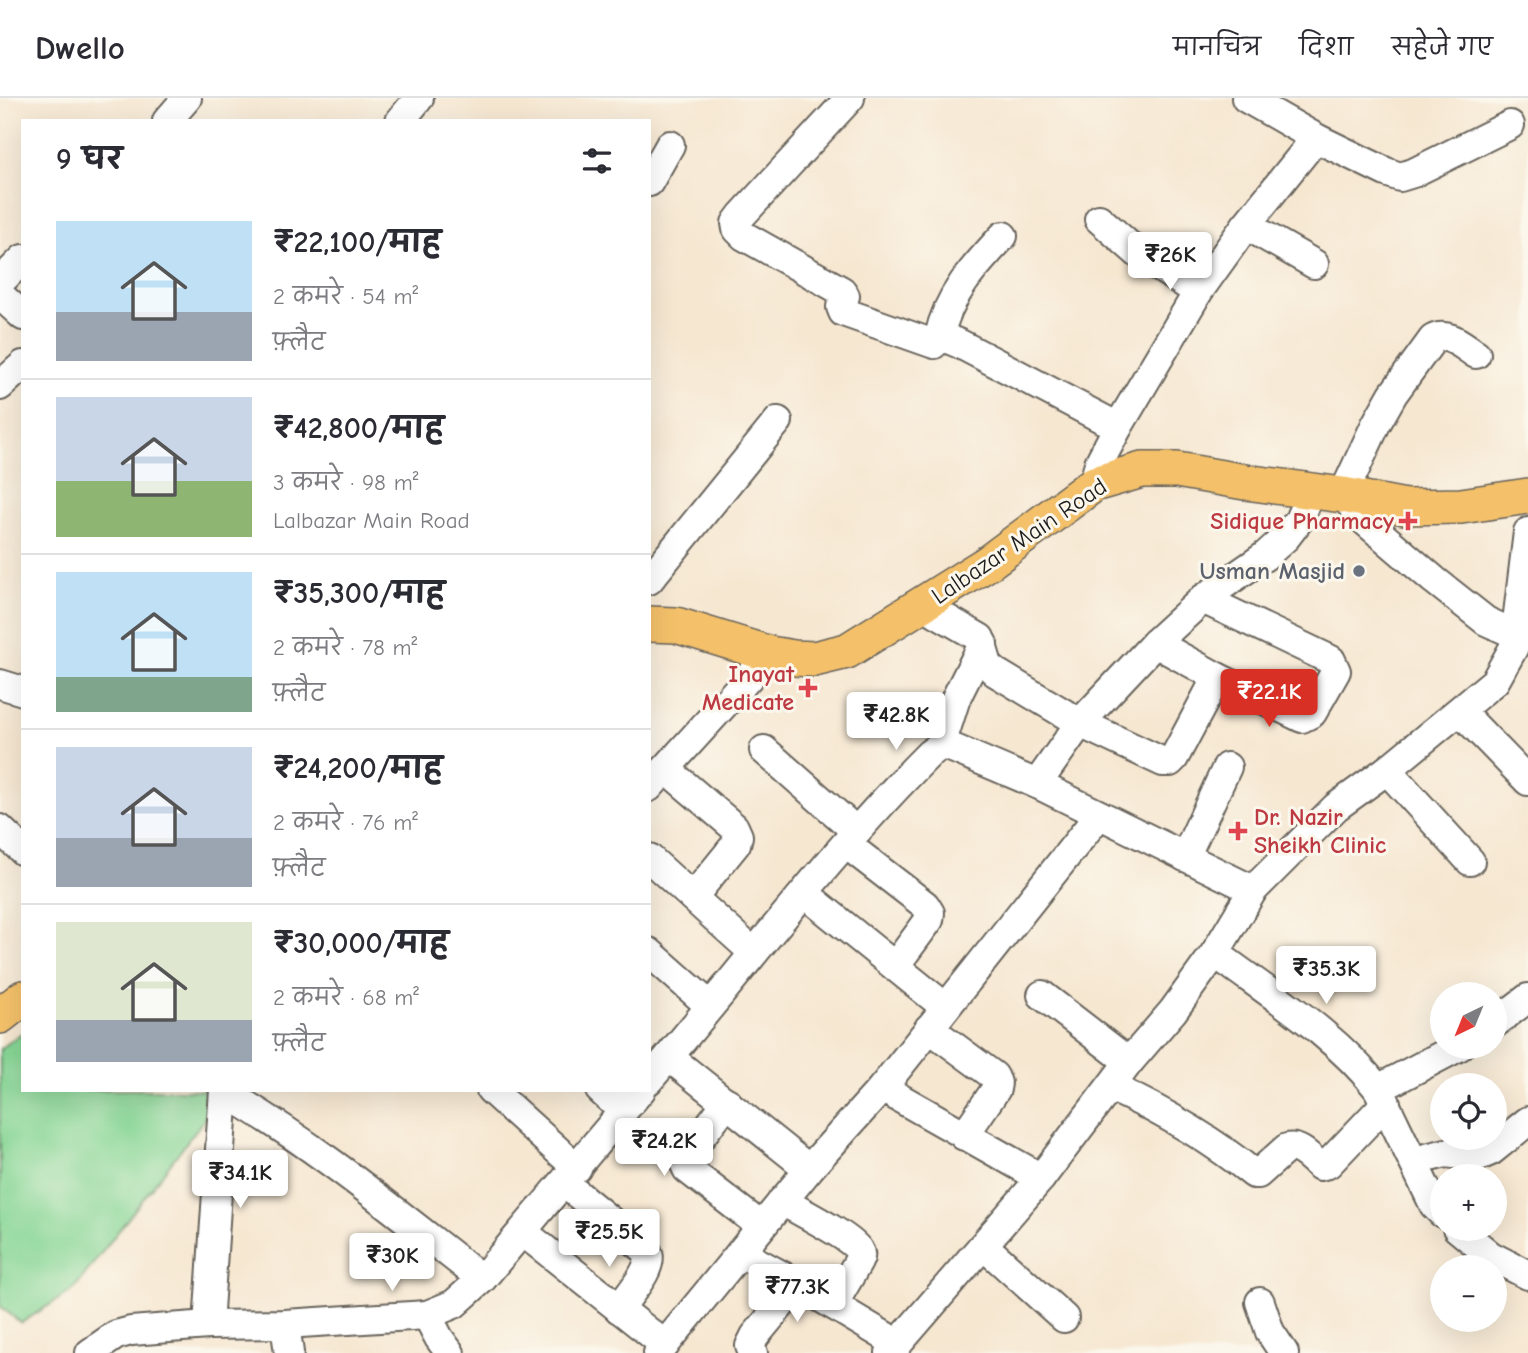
<!DOCTYPE html>
<html lang="hi">
<head>
<meta charset="utf-8">
<style>
  :root { --surface:#fff; --page:#f7f7f7; --text:#2b2b33; --muted:#7c7c81; --line:#e1e1e2; --accent:#d93025 }
  body { margin:0; font-family:"Comic Neue","Playpen Sans Deva",sans-serif; background:var(--page); color:var(--text); height:100vh; display:flex; flex-direction:column; font-size:26px; white-space:nowrap }
  * { box-sizing:border-box; margin:0 }
  p { font-size:23px; color:var(--muted) }
  .icon { flex:none; width:38px; height:38px; fill:none; stroke:currentColor; stroke-width:2; stroke-linecap:round; stroke-linejoin:round }
  .map { position:relative; flex:1; overflow:hidden }
  .side { position:absolute; left:21px; top:21px; width:630px; height:973px; display:flex; flex-direction:column; background:var(--surface); border-radius:0px; box-shadow:0 7px 28px #0002 }
  .side>* { flex:none }
  .needle { width:46px; rotate:223deg }
  .tools { position:absolute; left:1430px; top:884px; display:grid; gap:14px }
  .tools a { display:grid; place-items:center; width:77px; height:77px; border-radius:50%; background:var(--surface); box-shadow:0 7px 28px #0002; font-size:35px }
  .price { position:absolute; translate:-50% -60px; padding:0 16px; border-radius:7px; background:#fff; color:#222; font-size:23px; line-height:46px; filter:drop-shadow(0 2px 4px #0008) }
  .price::after { content:''; position:absolute; left:50%; top:42px; width:21px; height:16px; margin-left:-10px; background:inherit; clip-path:polygon(0 0,100% 0,50% 100%) }
  .price.selected { background:var(--accent); color:#fff }
  ul { padding:0; list-style:none }
  li { display:flex; align-items:center; gap:21px; height:175px; padding:0 35px }
  li+li { border-top:2px solid var(--line) }
  li span { display:grid; place-items:center; flex:none; width:196px; height:140px; border-radius:0px; color:#555 }
  li>.icon { margin-inline-start:auto }
  span .icon { width:84px; height:84px; fill:#fffc; stroke-width:1 }
  li b { font-size:30px }
  h2 { display:flex; justify-content:space-between; align-items:center; height:84px; padding:0 35px; font-size:30px }
  header { display:flex; align-items:center; gap:42px; box-sizing:border-box; height:98px; padding:0 35px; background:var(--surface); border-bottom:2px solid var(--line) }
  header strong { font-size:33px }
  nav { display:flex; gap:38px; margin-inline-start:auto; font-size:24px }
  .map>svg:first-child { display:block }
  .pitch { fill:#87d695; stroke:#527958; stroke-width:2 }
  .lines { fill:none; stroke-linecap:round; stroke-linejoin:round }
  .minor-casing { stroke:#68635b; stroke-width:32 }
  .major-casing { stroke:#68635b; stroke-width:38 }
  .minor { stroke:#fff; stroke-width:28 }
  .major { stroke:#f4c16a; stroke-width:35 }
  .health-dot { fill:#e0444e; stroke:#fbf7ec; stroke-width:2.5 }
  .worship-dot { fill:#6b7280; stroke:#fbf7ec; stroke-width:2.5 }
  .labels { text-anchor:middle; stroke-width:6; stroke-linejoin:round; paint-order:stroke }
  .health-label { font-size:24px; font-weight:bold; fill:#be3a42; stroke:#fbf7ec; text-anchor:end }
  .street-label { font-size:24px; fill:#1c1c1c; stroke:#fbf7ec }
  .worship-label { font-size:24px; font-weight:bold; fill:#5b616d; stroke:#fbf7ec; text-anchor:end }
</style>
</head>
<body>
<header>
<strong>Dwello</strong>
<nav><a>मानचित्र</a><a>दिशा</a><a>सहेजे गए</a></nav>
</header>
<div class="map">
<svg width="1528" height="1255" viewBox="0 0 1528 1255">
  <rect width="100%" height="100%" fill="#fbf7ec"/>
  <filter id="ink" filterUnits="userSpaceOnUse"><feTurbulence type="fractalNoise" baseFrequency=".0143" numOctaves="2"/><feDisplacementMap in="SourceGraphic" scale="14" xChannelSelector="R" yChannelSelector="G"/><feConvolveMatrix kernelMatrix="1 2 1 2 8 2 1 2 1" color-interpolation-filters="sRGB"/></filter>
  <filter id="wash" filterUnits="userSpaceOnUse"><feTurbulence type="fractalNoise" baseFrequency=".00686" numOctaves="4" result="noise"/><feDisplacementMap in="SourceGraphic" scale="28" xChannelSelector="R" yChannelSelector="G"/><feGaussianBlur stdDeviation="1.57" result="paint"/><feColorMatrix in="noise" values="0 0 0 0 0 0 0 0 0 0 0 0 0 0 0 0 0 1.4 0 .05"/><feComposite in="paint" operator="in"/></filter>
  <g filter="url(#wash)">
    <rect width="100%" height="100%" fill="#f6e7d1"/>
    <polygon class="pitch" points="23,934 23,992 209,992 209,1015 73,1192 21,1225 0,1208 0,951"/>
  </g>
  <g filter="url(#ink)">
    <g class="lines">
      <g class="minor-casing">
        <g id="minor">
          <polyline points="850,0 742,117 736,125 737,131 744,138 842,193 845,198 841,209 843,214 934,246 941,238 960,246 1118,329"/>
          <polyline points="1246,0 1316,40 1386,74 1400,79 1413,75 1510,27"/>
          <polyline points="167,23 187,0"/>
          <polyline points="400,23 419,0"/>
          <polyline points="649,84 670,47"/>
          <polyline points="1099,121 1140,157 1198,194"/>
          <polyline points="1246,127 1314,166"/>
          <polyline points="0,184 23,161"/>
          <polyline points="0,197 23,218"/>
          <path d="M939,239C948,197 974,169 1003,138"/>
          <path d="M1476,256C1463,248 1448,233 1433,241L1393,296L1376,326L1343,397L1365,423L1434,482L1486,523L1515,536L1528,533"/>
          <polyline points="0,288 23,267"/>
          <polyline points="1094,386 1099,365 1118,329 1198,194 1246,127 1316,40"/>
          <polyline points="649,482 778,323"/>
          <polyline points="923,507 980,540 988,567 995,574 1080,625 1163,664 1170,664 1174,660 1217,579"/>
          <polyline points="1155,545 1217,579 1302,620 1312,615 1336,573 1331,562 1203,501"/>
          <polyline points="0,586 23,593"/>
          <polyline points="1460,613 1528,683"/>
          <polyline points="941,647 956,600 983,546"/>
          <polyline points="764,652 856,733"/>
          <polyline points="666,671 734,729 738,738 736,746 693,799"/>
          <polyline points="1387,672 1470,763"/>
          <polyline points="1037,686 1080,625 1155,545 1203,501 1265,458 1286,439 1299,422 1311,394"/>
          <polyline points="649,689 770,556"/>
          <polyline points="0,731 23,753"/>
          <polyline points="846,746 925,807 930,815 929,822 895,868"/>
          <polyline points="1185,759 1227,669"/>
          <polyline points="649,760 753,854"/>
          <polyline points="804,795 945,909"/>
          <polyline points="649,854 710,908"/>
          <path d="M1215,855C1271,897 1335,936 1378,991L1434,1107L1442,1115"/>
          <polyline points="1042,897 1129,964"/>
          <polyline points="1494,926 1528,900"/>
          <polyline points="929,930 994,978 997,985 996,991 964,1038"/>
          <polyline points="669,959 809,1071"/>
          <path d="M649,982C742,873 828,757 929,656L941,647L955,651L1037,686L1253,792"/>
          <path d="M1111,989C1162,1013 1210,1040 1254,1076H1258L1287,1050C1300,1047 1310,1060 1320,1068L1328,1066L1386,1005"/>
          <polyline points="882,990 1041,1080"/>
          <polyline points="1378,991 1460,948"/>
          <polyline points="491,992 577,1070"/>
          <polyline points="600,992 623,1013"/>
          <path d="M224,994C316,1047 398,1116 482,1181"/>
          <polyline points="727,1004 686,1058 684,1064 687,1071 761,1128"/>
          <polyline points="1414,1063 1446,1055 1477,1059 1491,1053 1528,1023"/>
          <path d="M564,1085L647,1153C656,1168 628,1197 619,1211"/>
          <path d="M782,1103C797,1112 853,1140 859,1153C862,1158 860,1159 858,1164L833,1207"/>
          <polyline points="1457,1130 1491,1158 1528,1177"/>
          <polyline points="523,1134 665,1247"/>
          <polyline points="984,1148 1064,1220"/>
          <polyline points="740,1155 798,1186 898,1246"/>
          <polyline points="1260,1204 1270,1234 1284,1255"/>
          <polyline points="427,1217 439,1240 450,1255"/>
          <polyline points="285,1226 289,1255"/>
          <polyline points="208,1227 224,992"/>
          <polyline points="90,1255 116,1237 131,1233 208,1227 285,1226 427,1217 454,1206 482,1181 641,992"/>
          <polyline points="658,1255 809,1071 882,990 1099,717"/>
          <polyline points="753,1255 750,1248 755,1238 798,1186"/>
          <polyline points="890,1255 1041,1080 1129,964 1173,913 1215,855 1253,792 1336,709 1387,672 1495,583 1514,549 1528,434"/>
        </g>
      </g>
      <g class="major-casing">
        <g id="major">
          <polyline points="649,526 676,527 770,556 794,560 814,561 847,553 988,465 1094,386 1142,372 1177,372 1245,384 1343,397 1405,409 1461,408 1528,398"/>
          <polyline points="0,918 23,900"/>
        </g>
      </g>
      <use href="#minor" class="minor"/>
      <use href="#major" class="major"/>
    </g>
  </g>
  <g class="health-dot">
    <path d="M1404.5 412.5h7v7h7v7h-7v7h-7v-7h-7v-7h7z"/>
    <path d="M804.5 579.5h7v7h7v7h-7v7h-7v-7h-7v-7h7z"/>
    <path d="M1234.5 722.5h7v7h7v7h-7v7h-7v-7h-7v-7h7z"/>
  </g>
  <circle class="worship-dot" cx="1359" cy="473" r="7"/>
  <g class="labels">
    <g class="health-label">
      <text x="1394" y="431">Sidique Pharmacy</text>
      <text x="794" y="584">Inayat<tspan x="794" dy="28">Medicate</tspan></text>
      <text x="1254" y="727" text-anchor="start">Dr. Nazir<tspan x="1254" dy="28">Sheikh Clinic</tspan></text>
    </g>
    <g class="street-label">
      <text transform="translate(1019 443) rotate(-34)" y="8">Lalbazar Main Road</text>
    </g>
    <g class="worship-label">
      <text x="1345" y="481">Usman Masjid</text>
    </g>
  </g>
</svg>
<div class="tools">
<a><svg class="needle" viewBox="-14 -14 28 28"><path d="M0-13l5 13h-10z" fill="#e53935"/><path d="M0 13l5-13h-10z" fill="#7c7c81"/></svg></a>
<a><svg class="icon" aria-label="locate" viewBox="0 0 24 24"><circle cx="12" cy="12" r="6"/><path d="M12 2v4M12 18v4M2 12h4M18 12h4"/></svg></a>
<a>+</a>
<a>−</a>
</div>
<b class="price" style="left:1170px;top:194px">₹26K</b>
<b class="price selected" style="left:1269px;top:631px">₹22.1K</b>
<b class="price" style="left:896px;top:654px">₹42.8K</b>
<b class="price" style="left:1326px;top:908px">₹35.3K</b>
<b class="price" style="left:664px;top:1080px">₹24.2K</b>
<b class="price" style="left:240px;top:1112px">₹34.1K</b>
<b class="price" style="left:609px;top:1171px">₹25.5K</b>
<b class="price" style="left:392px;top:1195px">₹30K</b>
<b class="price" style="left:797px;top:1226px">₹77.3K</b>
<section class="side">
<h2>9 घर<svg class="icon" aria-label="filters" viewBox="0 0 24 24"><path d="M4 7h16M4 17h16"/><circle cx="9" cy="7" r="2"/><circle cx="15" cy="17" r="2"/></svg></h2>
<ul>
<li><span style="background:linear-gradient(#bfe0f5 65%,#9aa5b1 0)"><svg class="icon" aria-label="home" viewBox="0 0 24 24"><path d="M3 11l9-7 9 7M6 9v11h12V9"/></svg></span><div><b>₹22,100/माह</b><p>2 कमरे · 54 m²</p><p>फ़्लैट</p></div></li>
<li><span style="background:linear-gradient(#c9d6e8 60%,#8fb573 0)"><svg class="icon" aria-label="home" viewBox="0 0 24 24"><path d="M3 11l9-7 9 7M6 9v11h12V9"/></svg></span><div><b>₹42,800/माह</b><p>3 कमरे · 98 m²</p><p>Lalbazar Main Road</p></div></li>
<li><span style="background:linear-gradient(#bfe0f5 75%,#7fa58c 0)"><svg class="icon" aria-label="home" viewBox="0 0 24 24"><path d="M3 11l9-7 9 7M6 9v11h12V9"/></svg></span><div><b>₹35,300/माह</b><p>2 कमरे · 78 m²</p><p>फ़्लैट</p></div></li>
<li><span style="background:linear-gradient(#c9d6e8 65%,#9aa5b1 0)"><svg class="icon" aria-label="home" viewBox="0 0 24 24"><path d="M3 11l9-7 9 7M6 9v11h12V9"/></svg></span><div><b>₹24,200/माह</b><p>2 कमरे · 76 m²</p><p>फ़्लैट</p></div></li>
<li><span style="background:linear-gradient(#dfe7d0 70%,#9aa5b1 0)"><svg class="icon" aria-label="home" viewBox="0 0 24 24"><path d="M3 11l9-7 9 7M6 9v11h12V9"/></svg></span><div><b>₹30,000/माह</b><p>2 कमरे · 68 m²</p><p>फ़्लैट</p></div></li>
</ul>
</section>
</div>
</body>
</html>
